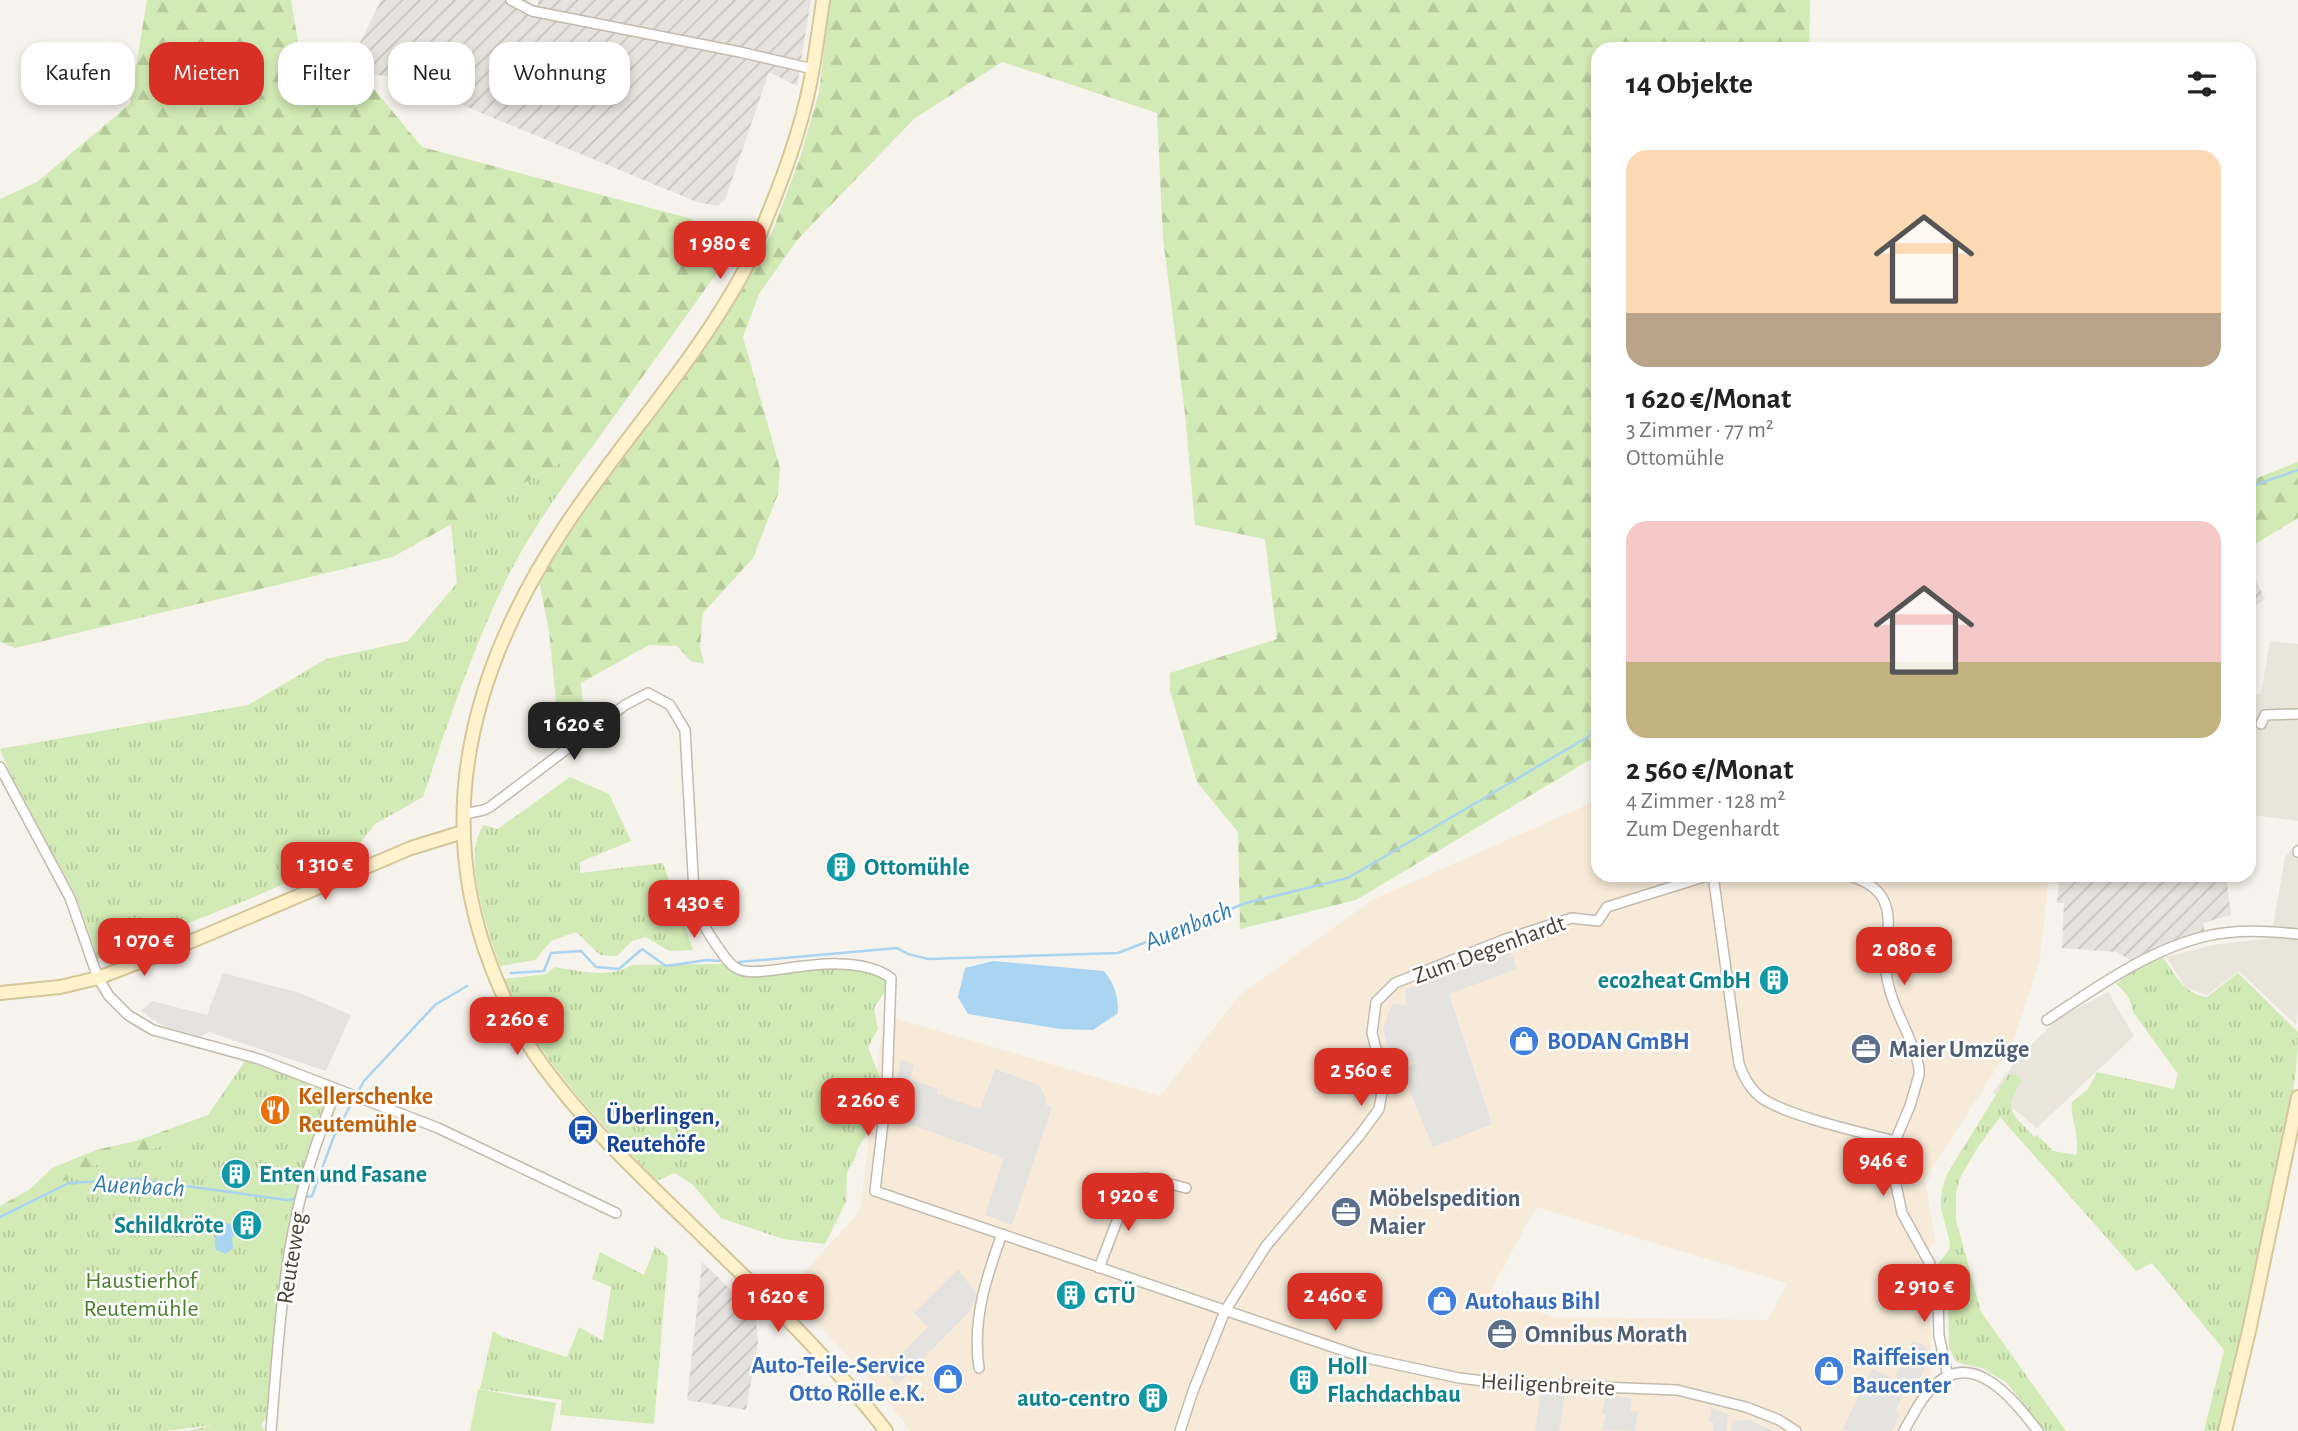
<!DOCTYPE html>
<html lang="de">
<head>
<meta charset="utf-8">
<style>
  :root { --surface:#fff; --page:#f6f6f6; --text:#222; --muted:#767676; --accent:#d93025 }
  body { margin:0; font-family:"Alegreya Sans",sans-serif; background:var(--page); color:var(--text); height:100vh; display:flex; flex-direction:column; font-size:26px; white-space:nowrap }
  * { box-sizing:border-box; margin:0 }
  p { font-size:23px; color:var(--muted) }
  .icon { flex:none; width:38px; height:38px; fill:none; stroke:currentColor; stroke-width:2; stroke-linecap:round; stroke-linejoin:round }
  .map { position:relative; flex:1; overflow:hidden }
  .sheet { position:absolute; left:1591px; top:42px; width:665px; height:840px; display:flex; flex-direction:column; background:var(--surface); border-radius:21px; box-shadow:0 4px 10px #0003 }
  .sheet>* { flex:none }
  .top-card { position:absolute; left:21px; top:42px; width:665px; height:63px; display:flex; gap:14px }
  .price { position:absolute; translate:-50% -60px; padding:0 16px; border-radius:14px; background:var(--accent); color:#fff; font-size:23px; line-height:46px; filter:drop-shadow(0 2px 4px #0008) }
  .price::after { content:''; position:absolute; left:50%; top:42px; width:21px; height:16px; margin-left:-10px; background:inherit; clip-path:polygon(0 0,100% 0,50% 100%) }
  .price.active { background:#222; color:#fff }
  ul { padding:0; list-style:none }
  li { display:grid; align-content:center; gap:14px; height:371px; padding:0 35px }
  li span { display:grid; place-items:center; height:217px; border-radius:21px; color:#555 }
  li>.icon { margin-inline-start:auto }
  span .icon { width:126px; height:126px; fill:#fffc; stroke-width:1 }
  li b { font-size:30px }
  h2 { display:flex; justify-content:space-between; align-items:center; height:84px; padding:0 35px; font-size:30px }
  .chip { padding:0 24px; border-radius:21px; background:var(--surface); box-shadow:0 4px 10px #0003; font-size:24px; line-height:63px }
  .chip.active { background:var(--accent); color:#fff }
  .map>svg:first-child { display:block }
  .residential { fill:#eae5da }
  .commercial { fill:#f7ead8; fill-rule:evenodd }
  .industrial { fill:url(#industrial-furrows) }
  .grass { fill:url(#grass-tufts) }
  .forest { fill:url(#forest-firs) }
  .pitch { fill:#d2eab5 }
  .parking { fill:#e5e3e0 }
  .water { fill:#a9d4f2 }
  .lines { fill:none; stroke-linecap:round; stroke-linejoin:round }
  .stream { stroke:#a9d4f2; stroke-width:2.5 }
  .street-casing { stroke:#c2bbae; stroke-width:12 }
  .secondary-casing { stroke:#d6c79b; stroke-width:16 }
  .street { stroke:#fff; stroke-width:9 }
  .secondary { stroke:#fff3cd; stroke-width:12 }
  .labels { text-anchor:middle; stroke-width:5; stroke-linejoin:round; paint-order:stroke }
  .culture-label { font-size:24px; font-weight:bold; fill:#0d838f; stroke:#fff; text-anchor:start }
  .street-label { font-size:24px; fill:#4b4439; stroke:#fff }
  .shop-label { font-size:24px; font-weight:bold; fill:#366cbe; stroke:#fff; text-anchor:start }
  .service-label { font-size:24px; font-weight:bold; fill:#4e5e75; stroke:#fff; text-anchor:start }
  .food-label { font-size:24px; font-weight:bold; fill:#c56008; stroke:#fff; text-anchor:start }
  .transit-label { font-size:24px; font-weight:bold; fill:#164399; stroke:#fff; text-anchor:start }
  .park-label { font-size:24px; fill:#4a7f2a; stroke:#fff }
  .water-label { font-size:26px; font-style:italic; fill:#2e7ab2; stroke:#fff }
</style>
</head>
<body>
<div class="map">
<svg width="2298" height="1431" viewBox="0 0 2298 1431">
  <defs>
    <pattern id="industrial-furrows" width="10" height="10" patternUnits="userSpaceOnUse" patternTransform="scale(1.75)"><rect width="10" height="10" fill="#e6e2dd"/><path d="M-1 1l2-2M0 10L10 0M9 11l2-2" fill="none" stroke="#c7c3be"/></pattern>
    <pattern id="grass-tufts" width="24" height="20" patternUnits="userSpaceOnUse" patternTransform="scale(1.75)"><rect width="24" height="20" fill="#d2eab5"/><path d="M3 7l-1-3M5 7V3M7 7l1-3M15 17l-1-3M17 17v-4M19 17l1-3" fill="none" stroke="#b6ca9c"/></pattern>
    <pattern id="forest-firs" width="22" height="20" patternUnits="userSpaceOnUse" patternTransform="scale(1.75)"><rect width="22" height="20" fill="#d2eab5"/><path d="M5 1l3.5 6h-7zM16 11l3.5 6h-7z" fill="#b6ca9c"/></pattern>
  </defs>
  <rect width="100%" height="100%" fill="#f6f3ec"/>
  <g class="residential">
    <polygon points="2270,641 2298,644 2298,821 2253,815 2249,799 2249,696 2261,694"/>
    <polygon points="2298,843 2298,1006 2296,1025 2239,971 2207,995 2186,988 2166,957 2213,945 2271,938 2285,857"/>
    <polygon points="2108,992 2134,1036 2037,1128 1993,1092 2019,1057 2059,1018"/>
  </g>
  <path class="commercial" d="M1598,800V875H2049L2040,959L2013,1043L1925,1179L1935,1241L1914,1271L1931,1329V1373L1900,1431H910L876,1386L787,1291L860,1211L884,1015L1160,1096L1240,995L1372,900ZM1536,1207L1786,1283L1787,1284L1768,1320L1553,1317L1489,1294Z"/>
  <g class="industrial">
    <polygon points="381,0 526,0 538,6 538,0 811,0 797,86 769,72 725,200 717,206 697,202 394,77 346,71"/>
    <polygon points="2249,567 2265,599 2249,611"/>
    <polygon points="2060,875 2226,875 2231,915 2203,923 2205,932 2149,952 2133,962 2117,952 2062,948 2064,903 2057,903"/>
    <polygon points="702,1262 743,1301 756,1320 758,1343 746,1410 687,1400"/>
  </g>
  <g class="grass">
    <path d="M595,443C562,487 529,533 505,582C472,651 447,725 423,797L375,824L352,854L254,897L98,959L75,894L14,783L0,749L248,705L326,659L408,641L457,583L451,524Z"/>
    <path d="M570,777L609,794L631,841L580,862V873L663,863L693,950L669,951L646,937L632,941L617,956L600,955L576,932L551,941L535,960L500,966C489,935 468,871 477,840C478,835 481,830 483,825L498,829Z"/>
    <path d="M2162,956C2175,974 2183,994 2207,997L2238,973L2298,1032C2298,1087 2283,1142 2271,1196C2255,1274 2239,1353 2219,1431H2204L2224,1350L2152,1263L2136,1271L2000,1117L1976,1150L1960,1178L1956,1193V1220L1981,1312L2066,1431H2045L2007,1383L1984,1369L1956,1362L1949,1348L1948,1290L1937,1265L1949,1250L1950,1243L1941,1208L1942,1189L1947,1174L2009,1074L2016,1075L2022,1081C2001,1111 2014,1114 2034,1137L2037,1135L2053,1151L2076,1155C2081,1138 2070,1121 2072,1102L2088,1089L2097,1072L2174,1089L2178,1074L2133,1012C2131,999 2126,992 2116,984L2138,968Z"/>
    <path d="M723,964L741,975L806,968H854L871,971L886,980V990L874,1008L878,1029L868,1047L881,1080L865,1110L869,1131L858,1148L855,1158L847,1172L846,1202L825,1244L783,1239L721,1218L692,1184L674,1173L657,1181C599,1121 536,1058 503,979L546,974L555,967C580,971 610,979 632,965Z"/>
    <polygon points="245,1061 318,1086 328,1093 292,1212 276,1316 268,1416 261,1425 265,1431 189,1431 212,1425 165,1431 0,1431 0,1215 89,1167 185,1139 208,1115"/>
    <polygon points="655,1246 668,1257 654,1424 560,1415 562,1400 480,1389 493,1331 503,1337 567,1357 579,1327 603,1341 611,1287 592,1279 600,1252 644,1275"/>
  </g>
  <g class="forest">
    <polygon points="147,0 291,0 303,70 374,89 422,147 692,219 719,270 595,443 393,557 15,648 0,642 0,199 37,182 130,104"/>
    <polygon points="830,0 1810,0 1809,49 1598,49 1598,755 1356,900 1240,929 1238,832 1197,782 1170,691 1170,673 1277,639 1265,539 1195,525 1185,414 1163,238 1157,113 1002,62 914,119 797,240 759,294 743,337 780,468 778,494 753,558 703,613 700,647 704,664 691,661 677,646 649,645 581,683 585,725 558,721 549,631 538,576 598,489 698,357 746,284 773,230 800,158 819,92"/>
    <polygon points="2298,462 2298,518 2249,548 2249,481"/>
    <polygon points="208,1115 185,1139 90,1167 0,1215 0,1206 29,1190 52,1168 96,1150 136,1141"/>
  </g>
  <g class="pitch">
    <polygon points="259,1202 287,1207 278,1262 250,1257"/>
    <polygon points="478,1389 556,1403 551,1431 470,1431"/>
  </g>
  <g class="parking">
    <polygon points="1511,952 1517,969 1449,994 1492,1124 1433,1147 1402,1072 1415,1062 1391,1057 1383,1029 1392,1004 1406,1005 1405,990"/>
    <polygon points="223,973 300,993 351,1015 326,1071 209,1032 197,1038 159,1024 141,1011 152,1001 207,1015"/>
    <polygon points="901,1060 914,1065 910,1079 938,1089 937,1094 980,1109 995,1069 1039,1085 1045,1096 1046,1105 1052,1107 1012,1225 985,1215 1004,1158 889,1117"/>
    <polygon points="958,1269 977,1295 969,1312 897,1385 884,1372 928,1327 914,1313"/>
    <polygon points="1913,1341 1928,1347 1924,1354 1931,1357 1916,1385 1910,1383 1895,1411 1900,1415 1892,1431 1849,1431 1843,1428 1872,1369 1894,1379"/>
    <polygon points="1541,1390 1565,1394 1559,1431 1535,1431"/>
    <polygon points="1606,1395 1632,1398 1630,1410 1638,1412 1635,1431 1602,1430 1606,1415 1602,1414"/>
    <polygon points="1711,1408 1728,1414 1726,1431 1713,1431 1714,1423 1709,1422"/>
    <polygon points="1749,1420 1773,1431 1731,1431 1733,1421"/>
  </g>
  <g class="water">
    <path d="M993,961L1104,971C1115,985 1118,996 1118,1013L1093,1030L1060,1029L968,1014L958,997L965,968Z"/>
    <path d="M226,1223L232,1224L235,1231L232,1239L233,1248L226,1254L216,1250C213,1239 215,1228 226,1223Z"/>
  </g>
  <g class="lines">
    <g class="stream">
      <polyline points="2249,487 2298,470"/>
      <polyline points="739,962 897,948 908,954 928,959 1118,953 1246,903 1348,878 1598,731"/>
      <polyline points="511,973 544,971 551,953 581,951 596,967 619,969 642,949 666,966 707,960 719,961"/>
      <polyline points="357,1094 364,1081 435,1005 467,986"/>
      <polyline points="0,1217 69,1183 136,1179 287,1200 312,1196 334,1136 354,1099"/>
    </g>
    <g class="street-casing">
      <g id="street">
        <polyline points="511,0 532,11 740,52 813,69"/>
        <polyline points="2261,724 2265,715 2298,714"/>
        <polyline points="0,767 70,898 98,978 109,996 128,1015 153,1030 259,1059 438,1128 616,1213"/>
        <path d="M464,814L484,810L490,807L625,705L648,693L670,705L685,730L694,892C698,915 703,926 717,946C723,954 729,965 738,969C749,974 764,971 775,970C809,965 862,956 891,978L887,1088L875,1191L1362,1357L1459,1378L1501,1383L1677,1390L1746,1407L1779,1420L1796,1431"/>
        <polyline points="2298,852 2298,851"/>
        <path d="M1713,875L1739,1064C1743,1076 1749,1087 1759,1096C1782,1115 1864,1133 1895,1141"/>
        <path d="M1848,875C1862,880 1876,886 1883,899C1894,919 1884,948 1886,970C1889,1006 1912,1033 1919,1068V1075L1910,1106L1895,1141L1893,1171L1902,1213L1930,1264L1938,1298L1939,1336L1948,1376"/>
        <path d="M2047,1020C2096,988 2149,949 2207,936C2237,929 2268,931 2298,934"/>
        <polyline points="1099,1268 1133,1179 1147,1178 1186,1188"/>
        <path d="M979,1368C972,1320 986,1278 1002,1234"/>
        <path d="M271,1431C277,1359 281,1284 297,1213C306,1170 321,1130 336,1090"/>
        <polyline points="1180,1431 1193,1391 1225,1311 1266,1246 1360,1135 1379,1109 1384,1080 1372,1033 1376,1002 1395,983 1503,940 1572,918 1598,921 1607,907 1710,875"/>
        <path d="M1904,1431C1913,1415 1921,1398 1934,1386C1974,1347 2015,1402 2038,1431"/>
      </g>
    </g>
    <g class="secondary-casing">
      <g id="secondary">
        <path d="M823,0C820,22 817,44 813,67C805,118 786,171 766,219C759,237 752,256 743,273C693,365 621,441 564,528C476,661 431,811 491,966C503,997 517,1028 536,1056C578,1116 631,1167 683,1217C754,1286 826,1353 886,1431"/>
        <polyline points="0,993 60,987 98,978 178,947 411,848 463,832"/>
        <polyline points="2225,1431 2249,1331 2298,1097"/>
      </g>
    </g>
    <use href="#street" class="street"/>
    <use href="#secondary" class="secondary"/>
  </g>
  <defs>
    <g id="building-disc" transform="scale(1.575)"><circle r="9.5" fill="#0f9aa8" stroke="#fff"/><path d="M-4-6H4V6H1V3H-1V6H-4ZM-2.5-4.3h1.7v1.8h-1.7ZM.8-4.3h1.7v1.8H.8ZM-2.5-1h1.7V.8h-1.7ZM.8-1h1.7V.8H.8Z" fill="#fff"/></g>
    <g id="shop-disc" transform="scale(1.575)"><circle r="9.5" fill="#3f7fe0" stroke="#fff"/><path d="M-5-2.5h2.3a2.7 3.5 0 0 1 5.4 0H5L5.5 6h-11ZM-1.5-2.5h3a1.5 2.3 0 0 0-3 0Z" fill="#fff"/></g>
    <g id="office-disc" transform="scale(1.575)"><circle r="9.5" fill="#5c6f8a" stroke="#fff"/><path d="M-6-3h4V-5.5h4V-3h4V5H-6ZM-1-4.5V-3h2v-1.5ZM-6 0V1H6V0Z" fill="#fff"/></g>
    <g id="restaurant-disc" transform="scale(1.575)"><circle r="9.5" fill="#e8710a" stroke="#fff"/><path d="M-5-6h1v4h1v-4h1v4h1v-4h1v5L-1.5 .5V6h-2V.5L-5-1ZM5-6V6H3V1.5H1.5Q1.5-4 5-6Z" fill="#fff"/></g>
    <g id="bus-disc" transform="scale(1.575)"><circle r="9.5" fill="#1a4fb4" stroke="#fff"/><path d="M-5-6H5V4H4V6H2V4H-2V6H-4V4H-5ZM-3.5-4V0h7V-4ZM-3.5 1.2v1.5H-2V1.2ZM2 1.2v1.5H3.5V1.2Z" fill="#fff"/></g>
  </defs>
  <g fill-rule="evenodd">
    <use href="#building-disc" x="841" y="867"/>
    <use href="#building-disc" x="1774" y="980"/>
    <use href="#shop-disc" x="1524" y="1041"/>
    <use href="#office-disc" x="1866" y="1049"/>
    <use href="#restaurant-disc" x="275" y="1110"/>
    <use href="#bus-disc" x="583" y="1130"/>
    <use href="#building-disc" x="236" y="1174"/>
    <use href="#office-disc" x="1346" y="1212"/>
    <use href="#building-disc" x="247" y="1225"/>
    <use href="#building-disc" x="1071" y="1295"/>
    <use href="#shop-disc" x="1442" y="1301"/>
    <use href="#office-disc" x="1502" y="1334"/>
    <use href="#shop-disc" x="1829" y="1371"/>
    <use href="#shop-disc" x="948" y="1379"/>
    <use href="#building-disc" x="1304" y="1380"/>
    <use href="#building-disc" x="1153" y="1398"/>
  </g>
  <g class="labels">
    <g class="culture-label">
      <text x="864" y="875">Ottomühle</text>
      <text x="1751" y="988" text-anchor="end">eco2heat GmbH</text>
      <text x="259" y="1182">Enten und Fasane</text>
      <text x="224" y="1233" text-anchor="end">Schildkröte</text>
      <text x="1094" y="1303">GTÜ</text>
      <text x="1327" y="1374">Holl<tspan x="1327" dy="28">Flachdachbau</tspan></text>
      <text x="1130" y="1406" text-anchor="end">auto-centro</text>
    </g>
    <g class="street-label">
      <text transform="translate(1489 949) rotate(-20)" y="8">Zum Degenhardt</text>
      <text transform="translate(291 1258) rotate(-81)" y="8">Reuteweg</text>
      <text transform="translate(1548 1384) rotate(3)" y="8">Heiligenbreite</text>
    </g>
    <g class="shop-label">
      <text x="1547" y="1049">BODAN GmBH</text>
      <text x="1465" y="1309">Autohaus Bihl</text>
      <text x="1852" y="1365">Raiffeisen<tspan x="1852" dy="28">Baucenter</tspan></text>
      <text x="925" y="1373" text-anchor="end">Auto-Teile-Service<tspan x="925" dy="28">Otto Rölle e.K.</tspan></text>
    </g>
    <g class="service-label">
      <text x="1889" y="1057">Maier Umzüge</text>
      <text x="1369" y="1206">Möbelspedition<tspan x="1369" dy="28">Maier</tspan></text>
      <text x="1525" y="1342">Omnibus Morath</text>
    </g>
    <g class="food-label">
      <text x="298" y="1104">Kellerschenke<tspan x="298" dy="28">Reutemühle</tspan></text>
    </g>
    <g class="transit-label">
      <text x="606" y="1124">Überlingen,<tspan x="606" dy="28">Reutehöfe</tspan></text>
    </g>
    <g class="park-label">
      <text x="141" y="1288">Haustierhof<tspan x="141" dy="28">Reutemühle</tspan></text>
    </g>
    <g class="water-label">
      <text transform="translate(1188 925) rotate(-22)" y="9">Auenbach</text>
      <text transform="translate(139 1185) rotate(3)" y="9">Auenbach</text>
    </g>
  </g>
</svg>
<b class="price" style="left:720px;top:281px">1 980 €</b>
<b class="price active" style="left:574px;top:762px">1 620 €</b>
<b class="price" style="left:325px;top:902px">1 310 €</b>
<b class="price" style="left:694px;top:940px">1 430 €</b>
<b class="price" style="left:144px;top:978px">1 070 €</b>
<b class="price" style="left:1904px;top:987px">2 080 €</b>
<b class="price" style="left:517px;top:1057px">2 260 €</b>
<b class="price" style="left:1361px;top:1108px">2 560 €</b>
<b class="price" style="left:868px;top:1138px">2 260 €</b>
<b class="price" style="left:1883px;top:1198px">946 €</b>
<b class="price" style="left:1128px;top:1233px">1 920 €</b>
<b class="price" style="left:1924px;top:1324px">2 910 €</b>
<b class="price" style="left:1335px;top:1333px">2 460 €</b>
<b class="price" style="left:778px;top:1334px">1 620 €</b>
<div class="top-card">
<a class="chip">Kaufen</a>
<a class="chip active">Mieten</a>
<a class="chip">Filter</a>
<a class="chip">Neu</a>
<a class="chip">Wohnung</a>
</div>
<section class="sheet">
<h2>14 Objekte<svg class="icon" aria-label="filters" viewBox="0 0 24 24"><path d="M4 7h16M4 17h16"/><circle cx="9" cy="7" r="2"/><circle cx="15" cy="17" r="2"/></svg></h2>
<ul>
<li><span style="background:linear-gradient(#ffd9b3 75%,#b9a48a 0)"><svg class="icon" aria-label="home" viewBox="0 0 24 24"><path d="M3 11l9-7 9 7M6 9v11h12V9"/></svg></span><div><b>1 620 €/Monat</b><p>3 Zimmer · 77 m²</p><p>Ottomühle</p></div></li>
<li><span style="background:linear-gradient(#f6c9c9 65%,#c2b280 0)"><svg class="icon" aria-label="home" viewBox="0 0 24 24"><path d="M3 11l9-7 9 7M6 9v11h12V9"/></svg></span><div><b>2 560 €/Monat</b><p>4 Zimmer · 128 m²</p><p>Zum Degenhardt</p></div></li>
</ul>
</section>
</div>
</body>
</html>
